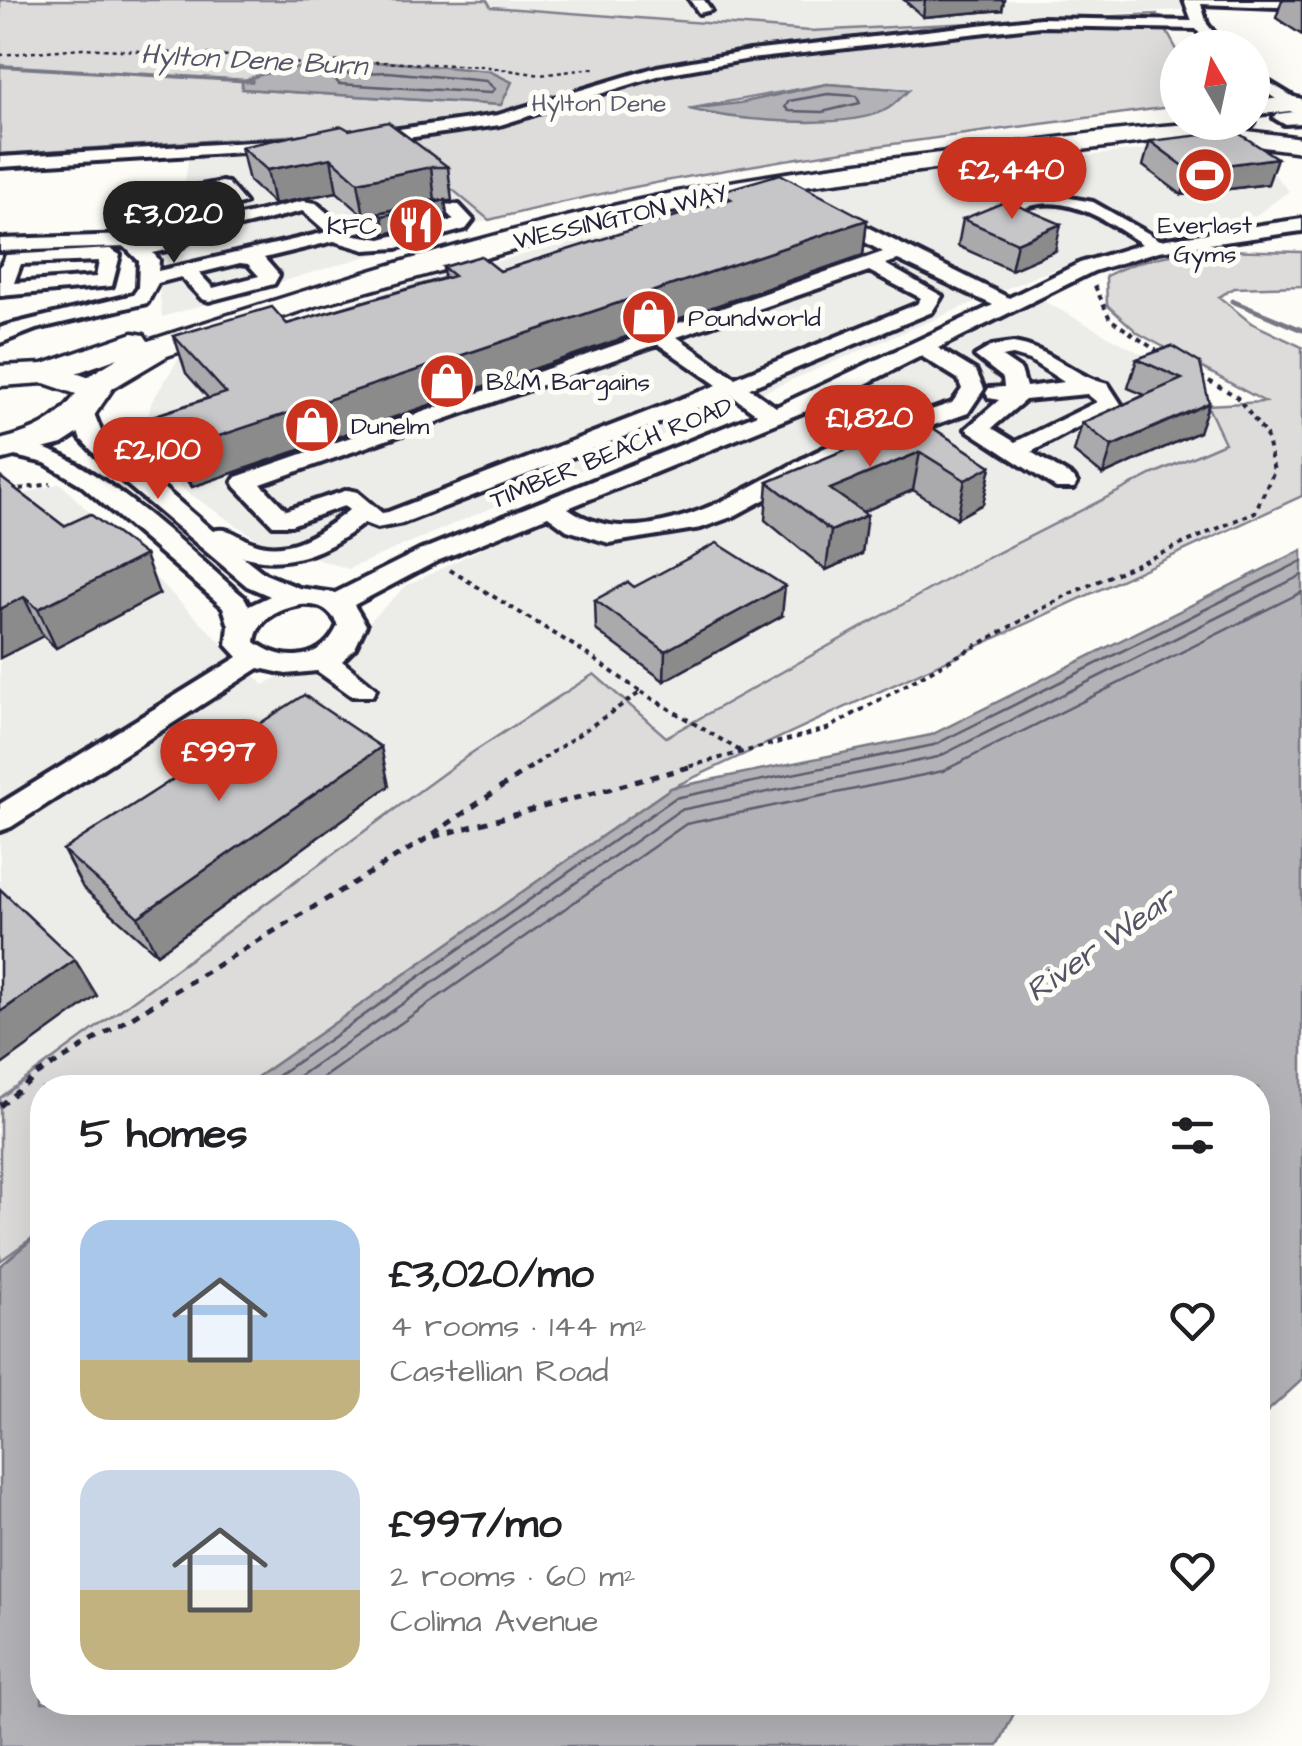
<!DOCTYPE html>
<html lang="en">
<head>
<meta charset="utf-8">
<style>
  :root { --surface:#fff; --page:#f2f2f2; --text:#202124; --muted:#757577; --accent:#c8321e }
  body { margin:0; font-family:"Architects Daughter",sans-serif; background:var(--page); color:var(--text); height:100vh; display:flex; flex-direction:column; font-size:38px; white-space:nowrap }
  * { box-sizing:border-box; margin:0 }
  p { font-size:32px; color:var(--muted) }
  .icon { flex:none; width:55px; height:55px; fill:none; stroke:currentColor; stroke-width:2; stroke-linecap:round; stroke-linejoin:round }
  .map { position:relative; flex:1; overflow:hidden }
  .panel { position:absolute; left:30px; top:1075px; width:1240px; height:640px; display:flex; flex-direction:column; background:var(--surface); border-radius:40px; box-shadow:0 10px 40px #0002 }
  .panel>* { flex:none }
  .needle { width:65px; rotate:351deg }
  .tools { position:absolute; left:1160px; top:30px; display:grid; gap:20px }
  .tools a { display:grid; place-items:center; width:110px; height:110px; border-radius:50%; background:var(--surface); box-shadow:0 10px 40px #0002; font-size:50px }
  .price { position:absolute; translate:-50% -85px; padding:0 22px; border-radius:35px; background:var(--accent); color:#fff; font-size:32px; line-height:65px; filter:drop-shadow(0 2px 5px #0008) }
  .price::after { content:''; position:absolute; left:50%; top:60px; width:30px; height:22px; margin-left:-15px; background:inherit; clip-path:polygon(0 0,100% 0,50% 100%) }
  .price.selected { background:#222; color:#fff }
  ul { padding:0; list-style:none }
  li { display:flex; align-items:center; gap:30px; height:250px; padding:0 50px }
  li span { display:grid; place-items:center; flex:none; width:280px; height:200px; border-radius:30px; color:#555 }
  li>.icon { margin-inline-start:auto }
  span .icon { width:120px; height:120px; fill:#fffc; stroke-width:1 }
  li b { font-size:42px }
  h2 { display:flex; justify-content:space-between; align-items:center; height:120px; padding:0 50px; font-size:42px }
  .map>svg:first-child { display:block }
  .built { fill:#ecece9 }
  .green { fill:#dddcdb; stroke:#807f8b; stroke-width:2.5; fill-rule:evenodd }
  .water { fill:#b2b2b7; stroke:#787885; stroke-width:2.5 }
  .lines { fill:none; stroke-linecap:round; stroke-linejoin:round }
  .shore { stroke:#5c5c6d; stroke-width:2.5 }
  .stream-far1 { stroke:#787885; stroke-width:4 }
  .stream { stroke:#787885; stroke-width:5 }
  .minor-casing { stroke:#22223b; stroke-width:8 }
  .major-casing { stroke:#22223b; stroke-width:8 }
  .highway-casing { stroke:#22223b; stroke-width:7 }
  .path-far2 { stroke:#22223b; stroke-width:2.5; stroke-dasharray:4 4; stroke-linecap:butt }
  .path-far1 { stroke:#22223b; stroke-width:4; stroke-dasharray:5 5; stroke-linecap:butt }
  .path { stroke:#22223b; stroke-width:5; stroke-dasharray:8 8; stroke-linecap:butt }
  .minor { fill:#fdfcf7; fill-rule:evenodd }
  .major { fill:#fdfcf7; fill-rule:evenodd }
  .highway { fill:#fdfcf7; fill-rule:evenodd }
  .wall { fill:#aaaaac; stroke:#22223b; stroke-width:2.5; fill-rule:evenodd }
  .shaded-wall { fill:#8b8b8c; stroke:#22223b; stroke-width:2.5 }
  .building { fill:#c6c6c8; stroke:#22223b; stroke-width:2.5 }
  .labels { text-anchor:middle; stroke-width:10; stroke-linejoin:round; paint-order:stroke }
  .far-park-label { font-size:25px; fill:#5a5a6b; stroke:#fdfcf7 }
  .far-street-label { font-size:25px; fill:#22223b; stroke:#fdfcf7 }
  .far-poi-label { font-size:25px; fill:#22223b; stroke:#fdfcf7; text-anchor:start }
  .far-water-label { font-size:28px; font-style:italic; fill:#545466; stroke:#fdfcf7 }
  .water-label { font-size:32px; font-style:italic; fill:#545466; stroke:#fdfcf7 }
</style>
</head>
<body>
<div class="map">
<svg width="1302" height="1746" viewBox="0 0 1302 1746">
  <rect width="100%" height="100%" fill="#fdfcf7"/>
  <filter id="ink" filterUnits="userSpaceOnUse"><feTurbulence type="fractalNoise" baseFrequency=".01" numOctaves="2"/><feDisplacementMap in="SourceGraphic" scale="20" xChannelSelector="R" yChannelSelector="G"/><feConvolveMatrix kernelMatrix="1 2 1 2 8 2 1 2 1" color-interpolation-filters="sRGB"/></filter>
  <g filter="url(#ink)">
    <g class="built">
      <polygon points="487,0 1302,0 1302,3 810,31 491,7"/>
      <polygon points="394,139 489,220 162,317 152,203 182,200 189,155"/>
      <polygon points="1217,142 1258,156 1289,191 1255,216 1119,246 1036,276 348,569 260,541 187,492 142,452 151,403 181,355 434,277 795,187"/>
      <polygon points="1036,297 1197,384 1226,443 1153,474 964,570 396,917 42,1088 0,1141 0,502 60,483 264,685 368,623 406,586 705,438"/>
    </g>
    <g class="green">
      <path d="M0,0H487L491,7L810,31L1157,14L1177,50V106C947,137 714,162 489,220L381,130L0,154ZM388,62L501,105L243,89L256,76L338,64ZM827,84L908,90L693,108Z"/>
      <path d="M1217,250L1302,252V286L1234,288L1219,297L1251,323L1302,347V496L671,788L243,1087L42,1088V1231L0,1261V1098L470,754L594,674L666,737L964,570L1153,474L1225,443L1207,405L1265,402L1138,333L1107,305L1106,276C1141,257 1178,253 1217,250Z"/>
    </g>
    <g class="water">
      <path d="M388,62L489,71L512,82L501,105L242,89V81C287,64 341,64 388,62Z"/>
      <path d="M827,84L909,90C902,96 894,106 885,110C843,131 734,120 689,109L740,103Z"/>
      <polygon points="1302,550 1302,1380 1258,1420 1258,1088 243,1087 671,788 931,735"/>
      <polygon points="42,1231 42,1702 1019,1703 998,1746 0,1746 0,1266"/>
    </g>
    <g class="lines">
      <g class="shore">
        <polygon points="388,72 486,81 495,89 490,93 339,84 335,79 339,74"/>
        <polygon points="828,94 856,96 860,103 822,112 789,111 785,107 789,101"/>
        <polyline points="260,1088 675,798 934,745 1302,561"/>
        <polyline points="282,1088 680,810 938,757 1302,575"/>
        <polyline points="308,1088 686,824 943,771 1302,592"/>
      </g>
      <polyline class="stream-far1" points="0,66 252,81"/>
      <polyline class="stream" points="1232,301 1302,330"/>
      <g class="minor-casing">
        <g id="minor">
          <polygon points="690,0 704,0 711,10 699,13"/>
          <polygon points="1184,0 1302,0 1302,8 1201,4 1207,24 1226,48 1211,48 1196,29 1040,26 750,59 664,74 500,125 364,144 356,139 364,134 498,115 657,67 750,51 1040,18 1192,21"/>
          <polygon points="1252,72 1300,101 1300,107 1288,107 1252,83"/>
          <polygon points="285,140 293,145 291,149 0,167 0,157"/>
          <path d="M222,182L228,183L245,203L204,215L202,225L303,201L316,203L341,225L436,204L459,205L473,220L466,229L397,248L365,250L334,241L264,258L279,275L274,284L209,301L202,299L181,277L158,283L147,303L36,329L0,343V328L5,326L133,295L138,288L139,261L125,247L0,251V239L130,235L143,243C191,234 177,224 196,187ZM218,193L224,200L207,204L210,195ZM303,211L327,232L158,271L159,260L153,253L181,247L196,237ZM436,214H448L454,220L381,239L349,234ZM240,263L248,264L259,276L213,288L199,273Z"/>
          <path d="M1041,193L1093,202L1160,240L1302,219V231L1159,251L1094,271L938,348L976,371L984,389L968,413L841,458L734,516L701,528L609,543L567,530L548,516L437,561L354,605L366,625L355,648L342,661L376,689L372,696H352L317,671L286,674L259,668L11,827L0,831V804L238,657L227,645L229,626L223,607L80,484L45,463L6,454L2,449L6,444C67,429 197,558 244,597L249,606L270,596L247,586L112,472L80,438L72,411L75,406H91L103,436L213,531C228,527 235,534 249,541C286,558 321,532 349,510L344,506L291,525H273L236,487L233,482L236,477L883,252L823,219V211H835L1009,298L1080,263L1142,244C1113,225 1077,199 1040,204C1027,205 1016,214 1003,217L994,212L1015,200ZM898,260L993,305L776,407L749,388L932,312L942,296L885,264ZM869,271L921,298L917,304L735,378L677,337ZM658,344L717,385L388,512L382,513L357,492L348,490L286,510L261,484ZM921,356L958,379L962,389L952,403C909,418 863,430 822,449C752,483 644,562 568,508L840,397ZM731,395L757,414L419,551L335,593L299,588L265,574L242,556C288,570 328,551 364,523L377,528L403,523ZM301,605C319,604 329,608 338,625C324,660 284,665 255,642C257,619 279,609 301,605Z"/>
          <path d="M110,249L120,255L112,286L0,296V267L6,255ZM99,261L96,277L14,283L21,264Z"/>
          <path d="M1013,343C1050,348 1073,376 1108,384L1121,404L1031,452L1074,478L1077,483L1074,488H1056L966,429L999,400L989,398L986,393L989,388L1004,387L1003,378L975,356L992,346ZM1013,355L1030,360L1064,382L1026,387L1021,370L1002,357ZM1087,394L1097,402L1015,442L992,428L1025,400Z"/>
        </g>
      </g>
      <g class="major-casing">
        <polygon id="major" points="1302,111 1302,123 1284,124 1274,118 1277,114"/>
      </g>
      <g class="highway-casing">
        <g id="highway">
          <polygon points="1294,97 1302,99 1302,116 1290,111 1252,115 1252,101"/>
          <path d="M1252,119L1255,122L1251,127L1239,130L1302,138V152L1208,140L1197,135L796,187L596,227L315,306L167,356L113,388L85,429L62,444L0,460V440C34,431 55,423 76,394L44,383L0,386V366L43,364L133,333L144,335L148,341C330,282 515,223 703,187C793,170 883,160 973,149C1067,137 1159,122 1252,122ZM118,358L87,377L76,373Z"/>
        </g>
      </g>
      <polyline class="path-far2" points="0,55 82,48 234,56 288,64 351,61 482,66 541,75 594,68"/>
      <g class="path-far1">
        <polyline points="1095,286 1110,319 1160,353"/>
        <polyline points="0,492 51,484"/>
        <polyline points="450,570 578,648 641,692 528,769"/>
        <polyline points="641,692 742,752"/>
        <polyline points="680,769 827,729 1067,595 1255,512 1274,471 1266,435 1236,396 1200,376"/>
      </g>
      <g class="path">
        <polyline points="433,834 531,767"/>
        <polyline points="0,1106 38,1074 426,839 689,767"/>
      </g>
      <use href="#minor" class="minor"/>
      <use href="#major" class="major"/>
      <use href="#highway" class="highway"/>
    </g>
    <g class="wall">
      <polygon points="904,0 1004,0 1002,10 923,17"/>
      <polygon points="1282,0 1302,0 1302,35 1276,18"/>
      <path d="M349,130L448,167L452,201H445L447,218L385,234L381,230L378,213L364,216L337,192L274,204L249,181L241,147ZM435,200L443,201L387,211Z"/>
      <polygon points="1150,141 1268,184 1182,195 1143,166"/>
      <polygon points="719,192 867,220 863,255 192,487 165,454 153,416 208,398 186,373 174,336 287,324 444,278 443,267 500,271 718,203"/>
      <polygon points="963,219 1055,251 1011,270 958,246"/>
      <polygon points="1172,346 1199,432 1103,475 1074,452 1082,423 1145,395 1128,388 1137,359"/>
      <polygon points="919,419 991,466 983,504 957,518 913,490 862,512 862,554 826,570 765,520 768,482"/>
      <polygon points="0,477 64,526 159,594 56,648 43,636 0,658"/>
      <polygon points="634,587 782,616 664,681 596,630 595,600"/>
      <polygon points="389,786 157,954 83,888 63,850"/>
    </g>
    <g class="shaded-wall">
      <polygon points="925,0 1004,0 1002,10 923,17"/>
      <polygon points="331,158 337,192 274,204 267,170"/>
      <polygon points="1277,158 1268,184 1182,195 1189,170"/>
      <polygon points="431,167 435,200 364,216 358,182"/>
      <polygon points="445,200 447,218 385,234 382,216"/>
      <polygon points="867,220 863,255 192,487 180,449"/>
      <polygon points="1061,224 1055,251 1011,270 1017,243"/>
      <polygon points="1209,403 1199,432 1103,475 1112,446"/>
      <polygon points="920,452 913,490 826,528 830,489"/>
      <polygon points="991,466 983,504 957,518 965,480"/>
      <polygon points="867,515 862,554 826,570 831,531"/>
      <polygon points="145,555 159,594 56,648 38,609"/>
      <polygon points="785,586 782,616 664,681 665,651"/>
      <polygon points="24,597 43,636 0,658 0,609"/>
      <polygon points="381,747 389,786 157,954 138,917"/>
      <polygon points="75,960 97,996 0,1066 0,1012"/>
    </g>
    <g class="building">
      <polygon points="388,122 448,167 431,167 358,182 331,158 267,170 241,147 342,126 349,130"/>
      <polygon points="1235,131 1277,158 1189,170 1150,141"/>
      <polygon points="780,174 867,220 180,449 153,416 226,393 174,336 272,307 287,324 454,276 443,267 481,256 500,271 731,199 719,192"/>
      <polygon points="445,200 382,216 378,213"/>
      <polygon points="1007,201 1061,224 1017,243 963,219"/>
      <polygon points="1172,346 1200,363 1209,403 1112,446 1082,423 1182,379 1137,359"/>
      <polygon points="919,419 991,466 965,480 920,452 830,489 867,515 831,531 768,482"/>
      <polygon points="0,477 64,526 90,514 145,555 38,609 24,597 0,609"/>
      <polygon points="717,543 785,586 665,651 595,600 628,582 634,587"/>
      <polygon points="304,695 381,747 138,917 63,850"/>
      <polygon points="0,889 75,960 0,1012"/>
    </g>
  </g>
  <defs>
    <g id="stadium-disc" transform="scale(2.875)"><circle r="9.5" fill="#c8321e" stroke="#fdfcf7"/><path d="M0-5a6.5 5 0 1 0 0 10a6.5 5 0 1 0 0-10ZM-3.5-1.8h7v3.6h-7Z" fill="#fff"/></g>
    <g id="restaurant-disc" transform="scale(2.875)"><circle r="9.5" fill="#c8321e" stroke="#fdfcf7"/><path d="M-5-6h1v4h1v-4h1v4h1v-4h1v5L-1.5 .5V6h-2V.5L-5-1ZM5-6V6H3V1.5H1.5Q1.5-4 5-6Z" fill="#fff"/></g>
    <g id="shop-disc" transform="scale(2.875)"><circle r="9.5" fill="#c8321e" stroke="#fdfcf7"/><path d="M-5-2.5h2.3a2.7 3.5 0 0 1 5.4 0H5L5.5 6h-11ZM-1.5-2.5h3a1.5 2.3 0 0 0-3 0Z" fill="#fff"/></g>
  </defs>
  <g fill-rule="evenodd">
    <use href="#stadium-disc" x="1205" y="175"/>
    <use href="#restaurant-disc" x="416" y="225"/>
    <use href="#shop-disc" x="649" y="317"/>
    <use href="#shop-disc" x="447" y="381"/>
    <use href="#shop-disc" x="312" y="425"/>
  </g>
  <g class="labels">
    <g class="far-park-label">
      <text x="599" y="111">Hylton Dene</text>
    </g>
    <g class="far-street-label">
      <text transform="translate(620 216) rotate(-13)" y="9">WESSINGTON WAY</text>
      <text transform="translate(611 452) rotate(-22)" y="9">TIMBER BEACH ROAD</text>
    </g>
    <g class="far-poi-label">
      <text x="1205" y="233" text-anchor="middle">Everlast<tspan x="1205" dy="29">Gyms</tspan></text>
      <text x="377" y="234" text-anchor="end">KFC</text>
      <text x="688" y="326">Poundworld</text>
      <text x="486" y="390">B&amp;M Bargains</text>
      <text x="351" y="434">Dunelm</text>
    </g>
    <g class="far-water-label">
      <text transform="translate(254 59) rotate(3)" y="10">Hylton Dene Burn</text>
    </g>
    <g class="water-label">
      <text transform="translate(1100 944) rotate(-35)" y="11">River Wear</text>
    </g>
  </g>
</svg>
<div class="tools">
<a><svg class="needle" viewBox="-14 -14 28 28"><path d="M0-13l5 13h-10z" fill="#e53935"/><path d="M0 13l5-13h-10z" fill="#757577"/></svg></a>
</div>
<b class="price" style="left:1012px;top:222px">£2,440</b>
<b class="price selected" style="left:174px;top:266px">£3,020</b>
<b class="price" style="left:870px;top:470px">£1,820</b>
<b class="price" style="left:158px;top:502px">£2,100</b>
<b class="price" style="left:219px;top:804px">£997</b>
<section class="panel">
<h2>5 homes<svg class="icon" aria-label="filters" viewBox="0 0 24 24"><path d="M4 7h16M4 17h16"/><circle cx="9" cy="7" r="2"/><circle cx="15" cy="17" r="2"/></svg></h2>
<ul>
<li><span style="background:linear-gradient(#a9c7e8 70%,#c2b280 0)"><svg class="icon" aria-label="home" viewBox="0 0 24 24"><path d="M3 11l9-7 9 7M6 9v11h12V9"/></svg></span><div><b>£3,020/mo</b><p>4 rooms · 144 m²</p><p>Castellian Road</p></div><svg class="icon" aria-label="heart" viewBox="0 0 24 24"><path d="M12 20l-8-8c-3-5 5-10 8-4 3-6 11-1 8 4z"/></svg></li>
<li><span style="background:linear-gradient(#c9d6e8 60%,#c2b280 0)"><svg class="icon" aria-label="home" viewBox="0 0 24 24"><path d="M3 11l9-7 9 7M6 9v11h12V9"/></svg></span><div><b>£997/mo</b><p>2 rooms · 60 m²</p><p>Colima Avenue</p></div><svg class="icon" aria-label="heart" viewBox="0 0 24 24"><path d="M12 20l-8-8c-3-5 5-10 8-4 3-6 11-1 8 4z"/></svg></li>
</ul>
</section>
</div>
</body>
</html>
